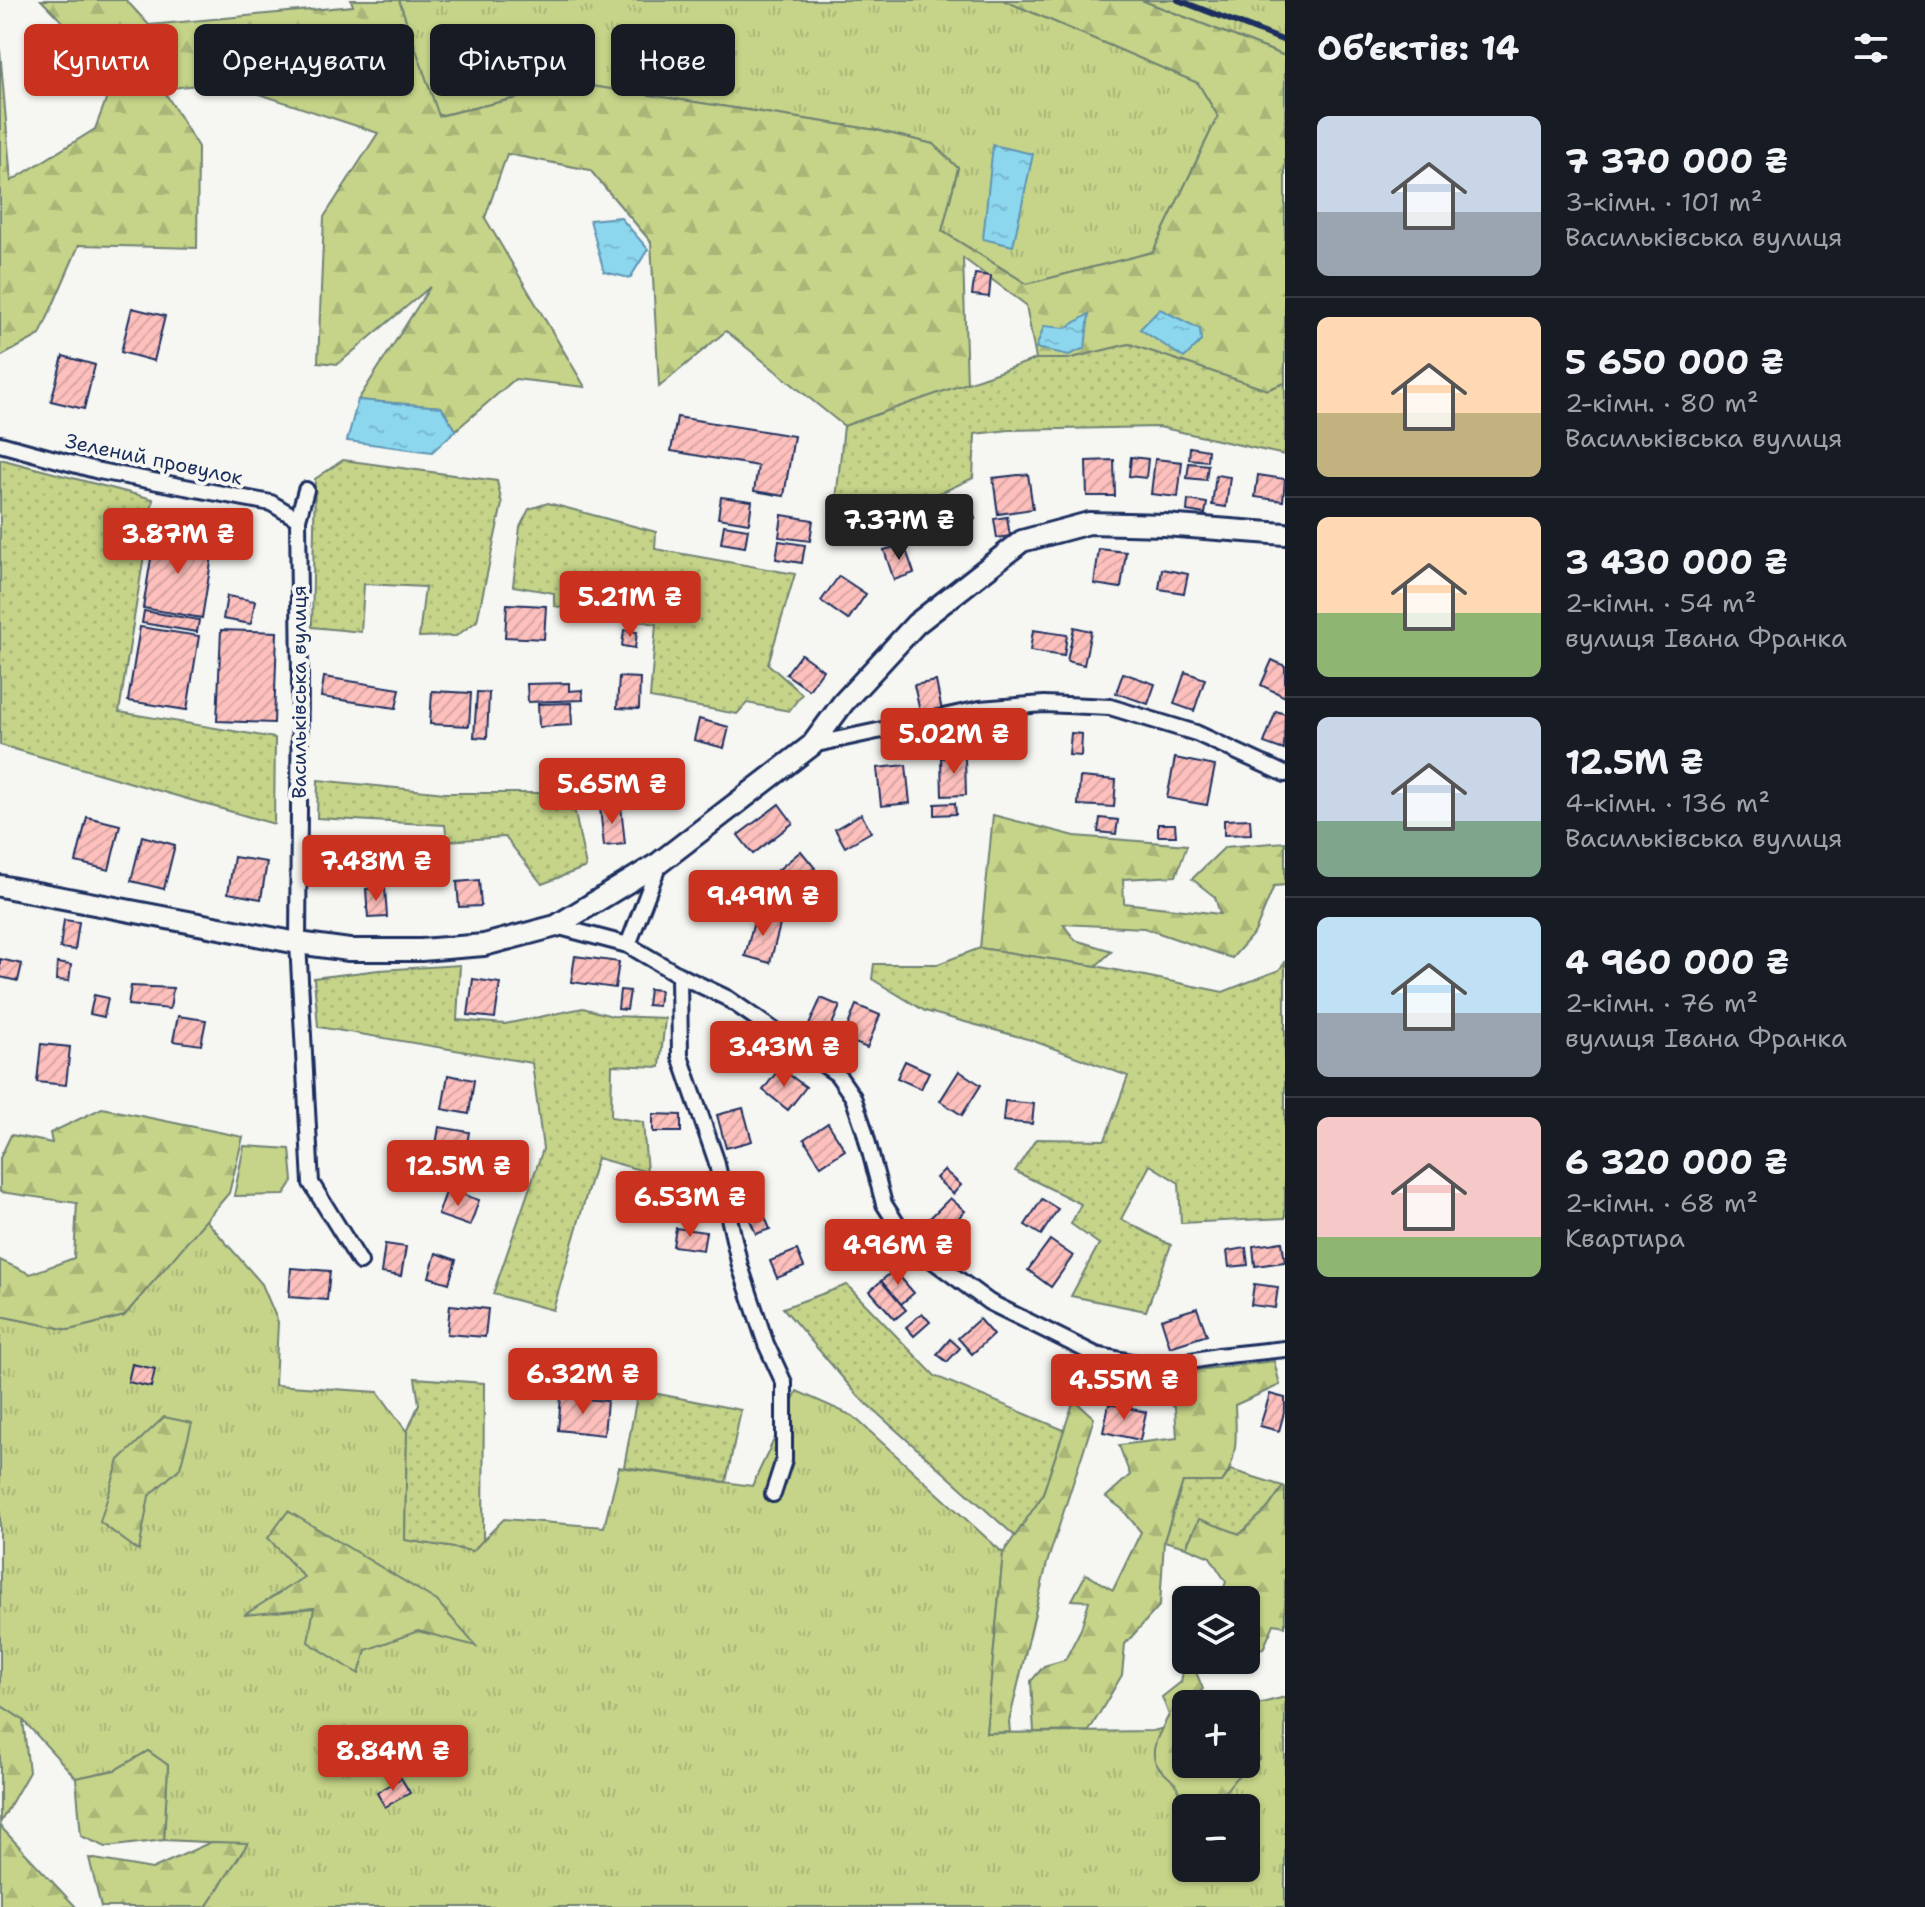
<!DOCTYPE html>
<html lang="uk">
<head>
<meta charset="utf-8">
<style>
  :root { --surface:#171b24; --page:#20242c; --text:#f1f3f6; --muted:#9ea1a6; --line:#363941; --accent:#c8321e }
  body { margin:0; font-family:"Shantell Sans",sans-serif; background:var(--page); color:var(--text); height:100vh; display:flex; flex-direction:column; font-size:30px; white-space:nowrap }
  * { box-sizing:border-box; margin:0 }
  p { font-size:26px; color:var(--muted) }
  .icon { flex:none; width:44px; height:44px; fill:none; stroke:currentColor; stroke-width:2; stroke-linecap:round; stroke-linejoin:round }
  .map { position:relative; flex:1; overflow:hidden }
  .side { display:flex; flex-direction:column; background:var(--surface); width:640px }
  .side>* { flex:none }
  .hud { position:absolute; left:24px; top:24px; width:760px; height:72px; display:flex; gap:16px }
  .buttons { position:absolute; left:1172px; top:1586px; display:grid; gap:16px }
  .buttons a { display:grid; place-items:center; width:88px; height:88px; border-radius:12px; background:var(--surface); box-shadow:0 2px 6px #0004; font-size:40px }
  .price { position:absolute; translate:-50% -68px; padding:0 18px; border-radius:8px; background:var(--accent); color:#fff; font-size:26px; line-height:52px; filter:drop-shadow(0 2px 4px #0008) }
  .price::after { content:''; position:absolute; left:50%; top:48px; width:24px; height:18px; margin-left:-12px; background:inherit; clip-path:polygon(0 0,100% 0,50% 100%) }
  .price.active { background:#222; color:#fff }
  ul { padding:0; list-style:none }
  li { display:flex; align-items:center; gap:24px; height:200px; padding:0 32px }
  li+li { border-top:2px solid var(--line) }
  li span { display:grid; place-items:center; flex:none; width:224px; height:160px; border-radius:12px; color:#555 }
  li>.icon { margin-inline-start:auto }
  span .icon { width:96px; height:96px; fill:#fffc; stroke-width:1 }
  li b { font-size:34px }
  h2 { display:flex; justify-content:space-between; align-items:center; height:96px; padding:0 32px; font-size:34px }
  .pill { padding:0 28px; border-radius:12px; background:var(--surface); box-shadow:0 2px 6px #0004; font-size:28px; line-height:72px }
  .pill.active { background:var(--accent); color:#fff }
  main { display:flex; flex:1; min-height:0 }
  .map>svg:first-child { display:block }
  .grass { fill:url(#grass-tufts); stroke:#708273; stroke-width:2; fill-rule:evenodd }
  .forest { fill:url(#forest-firs); stroke:#708273; stroke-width:2 }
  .park { fill:#c5d488; stroke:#708273; stroke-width:2 }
  .garden { fill:url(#garden-dots); stroke:#708273; stroke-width:2 }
  .water { fill:url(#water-ripples); stroke:#5f94b4; stroke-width:2 }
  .building { fill:url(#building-hatch); stroke:#1b2f5e; stroke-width:2 }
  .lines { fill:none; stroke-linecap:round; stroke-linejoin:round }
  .street-casing { stroke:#1b2f5e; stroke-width:20 }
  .secondary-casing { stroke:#1b2f5e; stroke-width:26 }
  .street { stroke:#f6f6f2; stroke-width:14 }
  .secondary { stroke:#f6f6f2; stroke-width:20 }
  .rail { stroke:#1b2f5e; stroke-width:6 }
  .labels { text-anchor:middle; stroke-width:8; stroke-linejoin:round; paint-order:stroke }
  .street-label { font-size:20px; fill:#1b2f5e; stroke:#f6f6f2 }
</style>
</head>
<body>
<main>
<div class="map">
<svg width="1285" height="1907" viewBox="0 0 1285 1907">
  <defs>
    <pattern id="grass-tufts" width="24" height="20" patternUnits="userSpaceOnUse" patternTransform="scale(2)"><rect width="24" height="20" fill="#c5d488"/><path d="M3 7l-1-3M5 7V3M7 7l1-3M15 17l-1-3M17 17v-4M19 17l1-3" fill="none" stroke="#a9b678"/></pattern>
    <pattern id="forest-firs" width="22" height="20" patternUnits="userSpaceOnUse" patternTransform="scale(2)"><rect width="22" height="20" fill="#c5d488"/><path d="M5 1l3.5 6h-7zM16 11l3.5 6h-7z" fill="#a9b678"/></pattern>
    <pattern id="garden-dots" width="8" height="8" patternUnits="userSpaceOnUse" patternTransform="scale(2)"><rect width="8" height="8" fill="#c5d488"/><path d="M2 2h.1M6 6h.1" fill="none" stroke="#a9b678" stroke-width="1.8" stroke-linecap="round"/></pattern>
    <pattern id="water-ripples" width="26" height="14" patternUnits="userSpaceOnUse" patternTransform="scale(2)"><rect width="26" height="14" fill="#8cd7ed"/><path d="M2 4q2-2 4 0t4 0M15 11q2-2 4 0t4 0" fill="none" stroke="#78b9ce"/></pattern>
    <pattern id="building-hatch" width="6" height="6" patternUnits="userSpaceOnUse" patternTransform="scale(2)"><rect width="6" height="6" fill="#fdc0bc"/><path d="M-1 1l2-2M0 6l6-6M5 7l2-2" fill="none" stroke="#d8a5a4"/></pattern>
  </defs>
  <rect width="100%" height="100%" fill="#f6f6f2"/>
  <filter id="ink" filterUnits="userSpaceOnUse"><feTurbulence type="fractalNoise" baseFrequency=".0125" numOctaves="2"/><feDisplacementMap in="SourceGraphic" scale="16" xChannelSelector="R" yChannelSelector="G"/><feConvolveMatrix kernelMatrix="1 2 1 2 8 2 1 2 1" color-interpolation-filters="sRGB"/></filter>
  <g filter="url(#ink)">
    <g class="grass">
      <polygon points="399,0 1003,0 1198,83 1218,116 1153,252 1027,284 942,231 958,168 933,144 876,130 578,84 438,116"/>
      <polygon points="1141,0 1285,0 1285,56 1270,50"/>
      <path d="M205,1219L262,1284L278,1322L275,1385L378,1392L407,1432L405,1540L472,1551L504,1519L604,1527L619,1467L752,1486L797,1391L853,1416L1003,1553L986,1733L1153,1731L1186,1722V1764H1246V1707L1285,1697V1907H206L247,1844L164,1840L168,1765L148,1751L115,1770L76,1778L23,1720L0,1705V1316L69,1330L124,1316ZM1186,1808H1246V1868H1186Z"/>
    </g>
    <g class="forest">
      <polygon points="41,0 126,0 149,25 353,6 351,0 399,0 439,116 578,84 876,130 933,144 958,168 942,231 1027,284 1153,252 1218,116 1198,83 1003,0 1141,0 1285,56 1285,383 1267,390 1129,344 1068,359 1036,359 1026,305 963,258 967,384 844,426 726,331 659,387 651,242 590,170 507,154 485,218 585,387 515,379 456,430 441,407 358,400 430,287 338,364 318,362 324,217 378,133 223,82 163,89 198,147 197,248 79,245 40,335 0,357 0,50 11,181 95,129 115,76"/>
      <polygon points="993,815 1075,836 1187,845 1176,876 1123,879 1124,903 1220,914 1215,897 1192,879 1225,847 1285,842 1285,885 1274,886 1255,932 1232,958 1144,928 1063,924 1075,940 1112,951 1096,966 980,948"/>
      <polygon points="102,1108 243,1137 229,1193 124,1316 69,1330 0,1316 0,1260 30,1274 74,1258 77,1203 0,1192 0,1158 11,1135 52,1143 50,1133"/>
      <path d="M1274,1361L1280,1385L1235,1405C1236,1432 1239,1459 1222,1482H1183L1164,1541L1160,1605L1125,1644L1122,1675L1089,1731L1034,1732L1031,1681L1044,1666L1065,1660L1081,1629L1089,1601L1072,1600L1086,1574L1113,1590L1141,1532L1122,1509L1106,1497L1130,1475L1119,1445L1177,1438L1175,1408L1161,1395L1167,1380L1197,1370Z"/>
      <polygon points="1074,1400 1094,1418 1047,1563 1009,1722 1010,1732 986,1733 1003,1553 1042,1496"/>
      <polygon points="164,1417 192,1423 180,1468 149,1496 139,1551 100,1522 119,1460"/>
      <polygon points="1283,1486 1285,1487 1285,1626 1274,1624 1263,1649 1246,1644 1246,1600 1219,1600 1226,1582 1210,1557 1186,1547 1198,1519 1268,1508"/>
      <polygon points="288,1511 437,1601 476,1646 418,1631 366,1650 359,1674 308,1642 314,1608 244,1615 304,1577 268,1538"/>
      <path d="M1183,1671L1196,1672L1203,1689L1194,1697L1190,1704H1186V1764H1246V1741L1260,1758L1235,1779L1212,1808H1186V1819C1176,1809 1182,1800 1178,1788C1175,1782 1165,1774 1160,1769C1145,1753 1161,1731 1169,1715L1162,1697L1181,1682Z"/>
      <polygon points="0,1705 23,1720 29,1772 0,1823"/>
      <polygon points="148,1751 168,1765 164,1840 106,1847 81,1836 76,1778 115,1770"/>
      <polygon points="0,1826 76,1907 0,1907"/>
      <polygon points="211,1842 248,1843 206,1907 101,1907 89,1858 152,1869"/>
    </g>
    <polygon class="park" points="244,1146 290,1149 293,1181 284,1195 234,1196"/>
    <g class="garden">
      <polygon points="1129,344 1267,390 1285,383 1285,455 1159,427 1009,430 975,434 973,478 936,495 923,515 834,518 844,426 1036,359 1068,359"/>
      <polygon points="0,459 153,499 119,712 275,738 274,824 0,745"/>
      <polygon points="343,460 497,481 502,504 477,621 456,636 419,637 425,587 364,584 361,632 312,627 315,479"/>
      <polygon points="548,503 656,532 655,549 795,574 768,664 802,694 789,711 747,703 737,714 650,698 656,624 554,606 554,593 513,586 520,527 529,509"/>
      <polygon points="318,780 445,793 571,793 586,867 542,884 505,837 447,841 445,825 317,818"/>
      <polygon points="980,948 1096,966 1223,992 1279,970 1285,962 1285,1218 1181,1223 1179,1183 1150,1165 1121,1219 1171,1245 1146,1311 1071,1296 1099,1244 1071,1224 1081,1204 1015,1171 1036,1139 1105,1140 1128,1076 1031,1040 925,1011 872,979 874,964 938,964"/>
      <polygon points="460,965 457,1020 505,1024 583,1008 612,1016 665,1018 660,1067 612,1065 611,1117 643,1122 647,1172 597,1158 553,1310 493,1294 543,1149 532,1063 318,1027 314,978 379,970"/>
      <polygon points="847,1285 935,1376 1064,1430 1042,1496 1015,1536 859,1397 783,1308"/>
      <polygon points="415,1378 484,1383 483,1540 473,1551 405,1540 407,1432 419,1404"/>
      <polygon points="638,1390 741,1410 726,1482 624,1467"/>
      <polygon points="1231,1470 1283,1486 1268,1508 1240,1534 1199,1519 1186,1547 1164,1541 1183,1482 1222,1482"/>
    </g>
    <g class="water">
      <polygon points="993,145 1033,154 1013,246 983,239"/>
      <polygon points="620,217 648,249 630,278 604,272 590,220"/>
      <polygon points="1160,309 1200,329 1201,341 1184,358 1140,329"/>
      <polygon points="1089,314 1085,348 1069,355 1036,348 1044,326 1066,328"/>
      <polygon points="358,400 441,407 456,430 432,452 347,441"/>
    </g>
    <g class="building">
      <polygon points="975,274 991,276 989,297 972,295"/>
      <polygon points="132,308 165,316 154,361 121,352"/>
      <polygon points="63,356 95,365 84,409 51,401"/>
      <polygon points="677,417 794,436 784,496 754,491 758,466 671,451"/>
      <polygon points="1190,447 1208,450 1207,461 1189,459"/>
      <polygon points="1131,457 1148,459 1146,478 1129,476"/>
      <polygon points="1155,459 1182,462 1178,497 1151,494"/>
      <polygon points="1114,460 1115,496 1087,496 1086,461"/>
      <polygon points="1189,463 1208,465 1206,480 1187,478"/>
      <polygon points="1028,474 1033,509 998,514 993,478"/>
      <polygon points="1216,475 1230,477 1226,507 1212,505"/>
      <polygon points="1258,475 1285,479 1283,501 1255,497"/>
      <polygon points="968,496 975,519 951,526 944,503"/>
      <polygon points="721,497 752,501 749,523 718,518"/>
      <polygon points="1188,500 1207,503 1205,514 1187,511"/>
      <polygon points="185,511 202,514 198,538 181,535"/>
      <polygon points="208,513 226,517 221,542 204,539"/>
      <polygon points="782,515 813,520 810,541 779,537"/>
      <polygon points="1007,517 1010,536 997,538 994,519"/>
      <polygon points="724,525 748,529 745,547 721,543"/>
      <polygon points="155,534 214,544 202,618 143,608"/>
      <polygon points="779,541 805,545 802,563 776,559"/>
      <polygon points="904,544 914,573 894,580 884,550"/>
      <polygon points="1099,549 1126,552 1121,588 1094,584"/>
      <polygon points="1162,569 1188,574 1184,593 1159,589"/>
      <polygon points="839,576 866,594 848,620 821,601"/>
      <polygon points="227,596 255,601 251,624 223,619"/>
      <polygon points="507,604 546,606 544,639 505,637"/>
      <polygon points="144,611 199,620 197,632 142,623"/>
      <polygon points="140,627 199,636 187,710 128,701"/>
      <polygon points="1074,627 1091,631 1084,665 1067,661"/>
      <polygon points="221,630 277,632 274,723 217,721"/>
      <polygon points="624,630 637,632 635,648 622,646"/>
      <polygon points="1033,630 1067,635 1064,656 1030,651"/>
      <polygon points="801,654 823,670 809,690 786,674"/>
      <polygon points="1272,660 1285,666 1285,697 1261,685"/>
      <polygon points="1185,672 1205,679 1194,711 1174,704"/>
      <polygon points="1123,673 1155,684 1148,704 1116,693"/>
      <polygon points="324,677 400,689 396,708 321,697"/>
      <polygon points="619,677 640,678 639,709 617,708"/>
      <polygon points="936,681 942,711 921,716 914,685"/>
      <polygon points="569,683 569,691 582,690 583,700 528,702 527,684"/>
      <polygon points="432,691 471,693 469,726 430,724"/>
      <polygon points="477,692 489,693 487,738 474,737"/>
      <polygon points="571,703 572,725 539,727 538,704"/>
      <polygon points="1276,711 1285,714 1284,750 1264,743"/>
      <polygon points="699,719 729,727 724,748 694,740"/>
      <polygon points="1071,733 1082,734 1081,756 1069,755"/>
      <polygon points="965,757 966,795 942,796 941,758"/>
      <polygon points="1175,758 1215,766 1207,805 1167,798"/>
      <polygon points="906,765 910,803 881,806 877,768"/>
      <polygon points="592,767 602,767 603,788 593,789"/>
      <polygon points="1080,777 1116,780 1114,807 1078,805"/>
      <polygon points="955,803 956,814 935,815 935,804"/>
      <polygon points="779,804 793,823 753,854 738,835"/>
      <polygon points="621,806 625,844 604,846 600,807"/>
      <polygon points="861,814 871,832 845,847 835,829"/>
      <polygon points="87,817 120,825 109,870 76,862"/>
      <polygon points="1100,818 1118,820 1116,834 1098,832"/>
      <polygon points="1250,819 1251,834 1224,835 1224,820"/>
      <polygon points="1158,824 1175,824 1176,836 1158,836"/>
      <polygon points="142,836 175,845 164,889 131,881"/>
      <polygon points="801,851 815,868 791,888 777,871"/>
      <polygon points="234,857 267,862 261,899 228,893"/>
      <polygon points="479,880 481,906 459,907 457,882"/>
      <polygon points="385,888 387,917 368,918 366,889"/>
      <polygon points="756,914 781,921 770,963 745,956"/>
      <polygon points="64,920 79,922 75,950 60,948"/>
      <polygon points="575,956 619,962 615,988 571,982"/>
      <polygon points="0,959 22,964 18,981 0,977"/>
      <polygon points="57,963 71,965 69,981 56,980"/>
      <polygon points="473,979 500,983 495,1018 468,1015"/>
      <polygon points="131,986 173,988 170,1009 128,1005"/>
      <polygon points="649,989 660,990 658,1006 647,1005"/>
      <polygon points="620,990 630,991 627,1010 618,1009"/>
      <polygon points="94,995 108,998 104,1017 90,1014"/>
      <polygon points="821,998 840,1006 828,1034 809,1025"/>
      <polygon points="856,1005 880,1015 867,1048 843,1038"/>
      <polygon points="178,1016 206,1020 201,1045 173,1041"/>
      <polygon points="41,1044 70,1047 66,1085 37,1082"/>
      <polygon points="905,1061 929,1072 921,1089 897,1078"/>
      <polygon points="780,1068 806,1087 788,1110 763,1090"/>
      <polygon points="959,1071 981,1085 962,1115 940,1101"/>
      <polygon points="448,1075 474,1080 469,1114 442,1109"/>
      <polygon points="1005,1101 1034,1104 1032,1124 1003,1121"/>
      <polygon points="743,1108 752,1141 726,1148 717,1115"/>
      <polygon points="653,1114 681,1115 681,1132 653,1132"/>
      <polygon points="828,1123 845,1150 821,1166 804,1139"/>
      <polygon points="439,1127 469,1132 466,1150 436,1145"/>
      <polygon points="944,1170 961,1185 953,1194 936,1178"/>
      <polygon points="667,1180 695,1183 693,1208 664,1206"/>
      <polygon points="447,1189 479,1200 470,1226 438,1215"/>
      <polygon points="950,1198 965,1211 944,1233 929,1219"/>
      <polygon points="1042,1199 1058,1209 1041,1235 1025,1225"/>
      <polygon points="763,1212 770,1229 756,1234 749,1218"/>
      <polygon points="676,1228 706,1232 703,1250 673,1246"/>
      <polygon points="1050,1240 1073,1256 1051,1287 1028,1270"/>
      <polygon points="1282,1242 1285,1262 1255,1266 1253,1246"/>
      <polygon points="385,1244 406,1247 401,1276 381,1273"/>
      <polygon points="1246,1248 1248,1265 1229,1267 1227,1251"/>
      <polygon points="797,1250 804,1267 777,1278 770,1261"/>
      <polygon points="436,1253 456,1260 449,1283 429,1277"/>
      <polygon points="291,1268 330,1271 327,1300 289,1297"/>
      <polygon points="894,1270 914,1293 901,1304 881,1281"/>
      <polygon points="881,1281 906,1310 895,1319 870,1291"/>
      <polygon points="1254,1284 1278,1287 1275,1308 1251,1305"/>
      <polygon points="450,1305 488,1309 485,1337 447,1334"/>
      <polygon points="1197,1308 1207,1335 1170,1347 1161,1319"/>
      <polygon points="922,1313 930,1322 914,1336 906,1327"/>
      <polygon points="979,1319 993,1335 972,1354 958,1338"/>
      <polygon points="950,1339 960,1348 947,1362 937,1354"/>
      <polygon points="599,1361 624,1366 619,1388 594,1383"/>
      <polygon points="132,1364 155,1369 151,1387 128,1382"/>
      <polygon points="1270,1394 1285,1398 1285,1409 1279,1431 1260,1426"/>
      <polygon points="561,1397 607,1401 604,1435 558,1430"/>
      <polygon points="1109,1404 1146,1412 1140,1440 1103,1432"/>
      <polygon points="401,1778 410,1793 385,1807 377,1793"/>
    </g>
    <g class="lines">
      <g class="street-casing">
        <g id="street">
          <polyline points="0,444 99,471 271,503 298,519"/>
          <polyline points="306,490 298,519 300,676 298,943 311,1183 360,1262"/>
          <polyline points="812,745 980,709 1044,704 1110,707 1196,733 1285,774"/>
          <polyline points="556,926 628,945 679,975 727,998 837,1074 853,1097 864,1129 884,1204 909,1243 989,1302 1096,1355 1157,1367 1218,1356 1285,1349"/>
          <polyline points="628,945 659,864"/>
          <polyline points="679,975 680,1056 716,1160 740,1266 766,1344 784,1383 784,1460 773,1494"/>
        </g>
      </g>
      <g class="secondary-casing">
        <polyline id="secondary" points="0,886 298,943 349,950 421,950 484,945 556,926 659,863 812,745 843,703 916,624 1022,541 1089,523 1164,525 1285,534"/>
      </g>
      <use href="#street" class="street"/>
      <use href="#secondary" class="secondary"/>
      <polyline class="rail" points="1178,0 1285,41"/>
    </g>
  </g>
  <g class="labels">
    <g class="street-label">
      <text transform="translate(154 459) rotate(12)" y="7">Зелений провулок</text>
      <text transform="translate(299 692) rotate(-90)" y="7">Васильківська вулиця</text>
    </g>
  </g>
</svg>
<div class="buttons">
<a><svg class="icon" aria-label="layers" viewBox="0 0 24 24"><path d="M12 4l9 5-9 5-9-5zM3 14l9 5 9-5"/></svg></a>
<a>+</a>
<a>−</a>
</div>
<b class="price active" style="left:899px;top:562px">7.37M ₴</b>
<b class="price" style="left:178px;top:576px">3.87M ₴</b>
<b class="price" style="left:630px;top:639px">5.21M ₴</b>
<b class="price" style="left:954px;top:776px">5.02M ₴</b>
<b class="price" style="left:612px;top:826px">5.65M ₴</b>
<b class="price" style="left:376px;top:903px">7.48M ₴</b>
<b class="price" style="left:763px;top:938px">9.49M ₴</b>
<b class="price" style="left:784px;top:1089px">3.43M ₴</b>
<b class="price" style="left:458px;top:1208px">12.5M ₴</b>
<b class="price" style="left:690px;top:1239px">6.53M ₴</b>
<b class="price" style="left:898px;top:1287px">4.96M ₴</b>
<b class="price" style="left:583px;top:1416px">6.32M ₴</b>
<b class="price" style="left:1124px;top:1422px">4.55M ₴</b>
<b class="price" style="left:393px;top:1793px">8.84M ₴</b>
<div class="hud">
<a class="pill active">Купити</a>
<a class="pill">Орендувати</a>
<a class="pill">Фільтри</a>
<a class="pill">Нове</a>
</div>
</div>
<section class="side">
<h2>Об’єктів: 14<svg class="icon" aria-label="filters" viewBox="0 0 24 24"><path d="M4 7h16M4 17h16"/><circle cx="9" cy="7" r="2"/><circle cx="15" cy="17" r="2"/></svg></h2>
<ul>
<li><span style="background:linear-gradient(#c9d6e8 60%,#9aa5b1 0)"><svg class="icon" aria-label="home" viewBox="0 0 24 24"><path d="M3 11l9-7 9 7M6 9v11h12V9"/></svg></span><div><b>7 370 000 ₴</b><p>3-кімн. · 101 m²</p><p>Васильківська вулиця</p></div></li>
<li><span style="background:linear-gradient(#ffd9b3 60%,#c2b280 0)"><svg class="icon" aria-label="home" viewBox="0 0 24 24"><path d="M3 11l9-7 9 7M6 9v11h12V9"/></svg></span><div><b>5 650 000 ₴</b><p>2-кімн. · 80 m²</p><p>Васильківська вулиця</p></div></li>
<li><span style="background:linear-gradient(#ffd9b3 60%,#8fb573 0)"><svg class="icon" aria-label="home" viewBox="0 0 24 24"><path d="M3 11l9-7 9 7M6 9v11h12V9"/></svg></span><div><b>3 430 000 ₴</b><p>2-кімн. · 54 m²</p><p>вулиця Івана Франка</p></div></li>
<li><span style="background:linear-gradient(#c9d6e8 65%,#7fa58c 0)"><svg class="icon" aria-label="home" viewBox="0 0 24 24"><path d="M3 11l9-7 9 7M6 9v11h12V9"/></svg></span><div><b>12.5M ₴</b><p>4-кімн. · 136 m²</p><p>Васильківська вулиця</p></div></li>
<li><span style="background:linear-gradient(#bfe0f5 60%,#9aa5b1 0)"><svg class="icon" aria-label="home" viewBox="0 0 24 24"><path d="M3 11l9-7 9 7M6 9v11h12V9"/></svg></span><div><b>4 960 000 ₴</b><p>2-кімн. · 76 m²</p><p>вулиця Івана Франка</p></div></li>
<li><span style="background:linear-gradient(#f6c9c9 75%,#8fb573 0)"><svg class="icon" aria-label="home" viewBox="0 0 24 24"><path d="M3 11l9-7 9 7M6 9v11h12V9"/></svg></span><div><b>6 320 000 ₴</b><p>2-кімн. · 68 m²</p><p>Квартира</p></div></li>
</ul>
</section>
</main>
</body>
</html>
